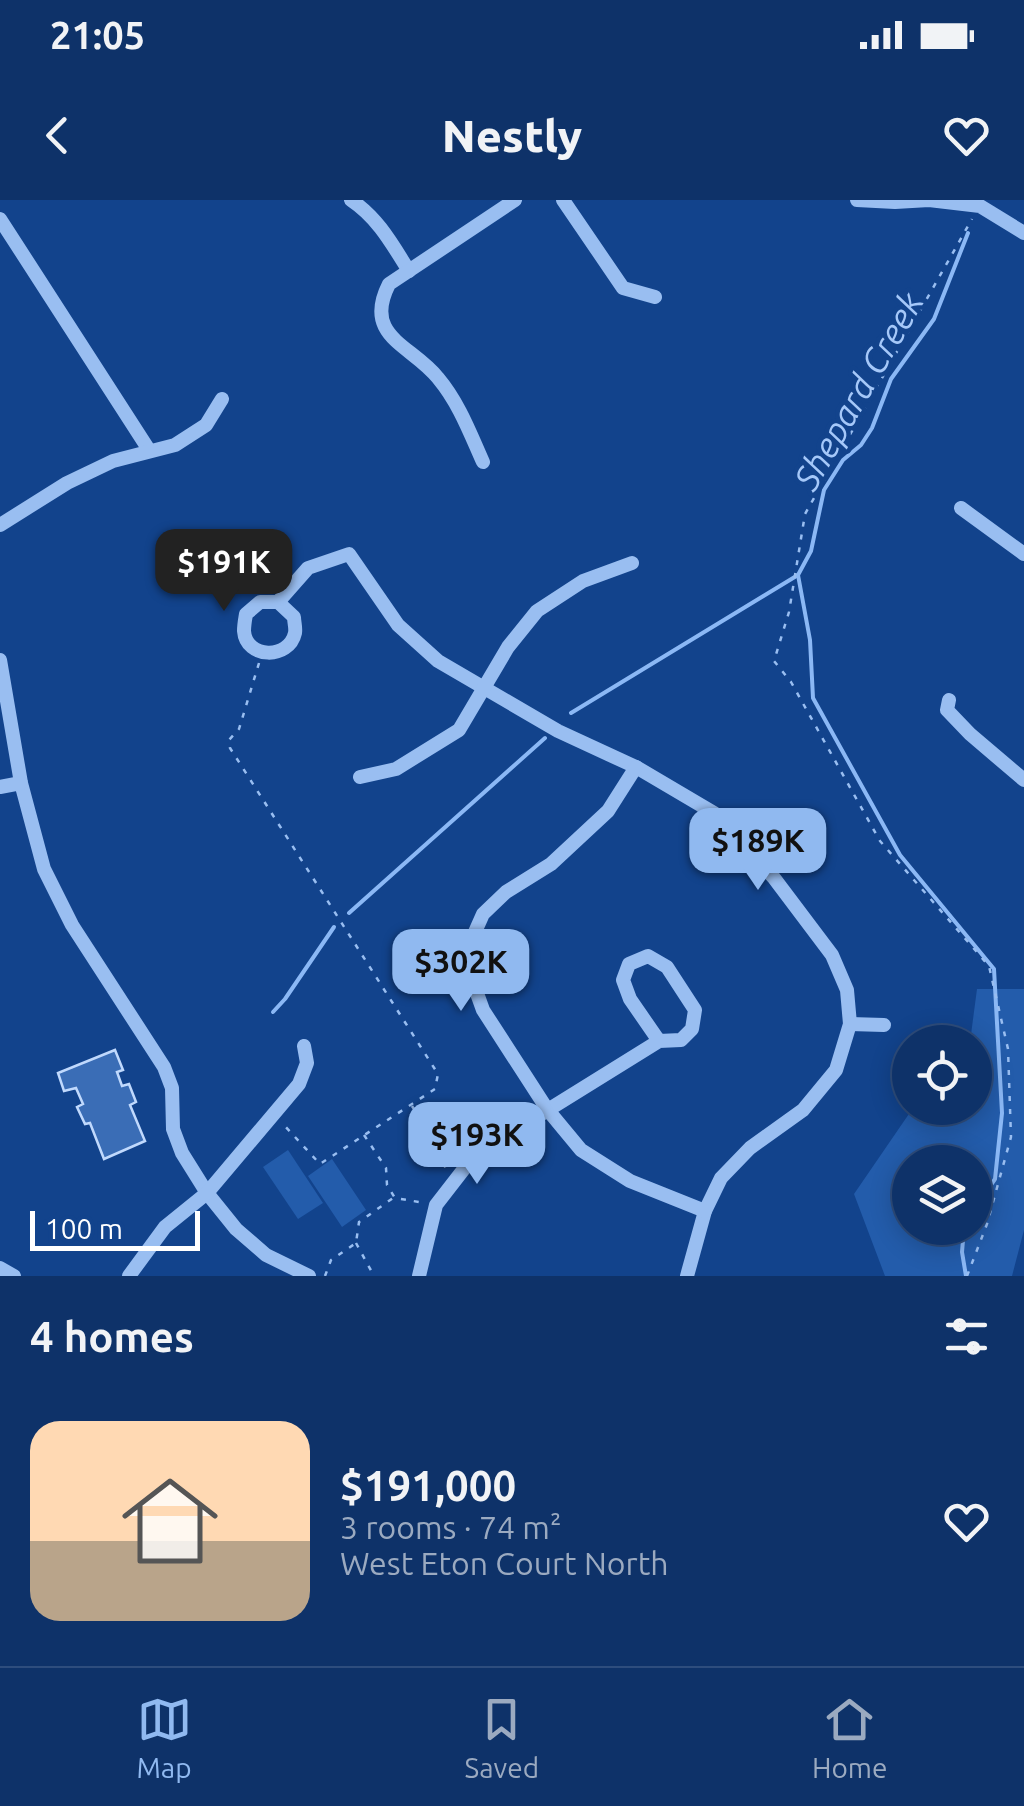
<!DOCTYPE html>
<html lang="en">
<head>
<meta charset="utf-8">
<style>
  :root { --surface:#0e3269; --page:#1c3e71; --text:#f1f3f6; --muted:#9baac0; --line:#2e4d7d; --accent:#90b9f0 }
  body { margin:0; font-family:Ubuntu,sans-serif; background:var(--page); color:var(--text); height:100vh; display:flex; flex-direction:column; font-size:38px; white-space:nowrap }
  * { box-sizing:border-box; margin:0 }
  p { font-size:32px; color:var(--muted) }
  .icon { flex:none; width:55px; height:55px; fill:none; stroke:currentColor; stroke-width:2; stroke-linecap:round; stroke-linejoin:round }
  .map { position:relative; height:1076px; overflow:hidden }
  .side { display:flex; flex-direction:column; background:var(--surface); flex:1 }
  .side>* { flex:none }
  .fabs { position:absolute; left:892px; top:825px; display:grid; gap:20px }
  .fabs a { display:grid; place-items:center; width:100px; height:100px; border-radius:50%; background:var(--surface); box-shadow:0 5px 25px #0003,0 0 0 2px var(--line); font-size:50px }
  .scale { position:absolute; left:30px; bottom:25px; width:170px; box-sizing:border-box; padding-left:10px; border:5px solid #fff; border-top:0; font-size:28px; line-height:35px; white-space:nowrap; color:#fff; -webkit-text-stroke:8px #12438c; paint-order:stroke }
  .price { position:absolute; translate:-50% -85px; padding:0 22px; border-radius:20px; background:var(--accent); color:#111; font-size:32px; line-height:65px; filter:drop-shadow(0 2px 5px #0008) }
  .price::after { content:''; position:absolute; left:50%; top:60px; width:30px; height:22px; margin-left:-15px; background:inherit; clip-path:polygon(0 0,100% 0,50% 100%) }
  .price.on { background:#222; color:#fff }
  ul { padding:0; list-style:none }
  li { display:flex; align-items:center; gap:30px; height:250px; padding:0 30px }
  li span { display:grid; place-items:center; flex:none; width:280px; height:200px; border-radius:30px; color:#555 }
  li>.icon { margin-inline-start:auto }
  span .icon { width:120px; height:120px; fill:#fffc; stroke-width:1 }
  li b { font-size:42px }
  h2 { display:flex; justify-content:space-between; align-items:center; height:120px; padding:0 30px; font-size:42px }
  .status { display:flex; justify-content:space-between; align-items:center; height:70px; padding:0 50px; background:var(--surface); direction:ltr }
  .status svg { height:28px; fill:currentColor }
  header { display:flex; justify-content:space-between; align-items:center; height:130px; padding:0 30px; background:var(--surface); font-size:45px; font-weight:800 }
  .tab-bar { display:flex; justify-content:space-around; align-items:center; height:140px; border-top:2px solid var(--line); background:var(--surface); font-size:28px; color:var(--muted) }
  .tab-bar a { display:grid; justify-items:center; gap:5px }
  .tab-bar .on { color:var(--accent) }
  .map>svg:first-child { display:block }
  .green { fill:#235cab; fill-rule:evenodd }
  .lines { fill:none; stroke-linecap:round; stroke-linejoin:round }
  .stream { stroke:#8bb8f5; stroke-width:4 }
  .building { fill:#3a6db6; stroke:#c0d9fd; stroke-width:2.5 }
  .path { stroke:#99bef1; stroke-width:2.5; stroke-dasharray:5 8; stroke-linecap:butt }
  .minor { stroke:#99bef1; stroke-width:14 }
  .labels { text-anchor:middle; stroke-width:9; stroke-linejoin:round; paint-order:stroke }
  .water-label { font-size:35px; font-style:italic; fill:#a5c8f9; stroke:#12438c }
</style>
</head>
<body>
<div class="status"><b>21:05</b><svg viewBox="0 0 49 12"><path d="M0 12V9h3v3zM5 12V6h3v6zM10 12V3h3v9zM15 12V0h3v12zM26 1h20v11H26zM47 4h2v5h-2z"/></svg></div>
<header><svg class="icon" aria-label="back" viewBox="0 0 24 24"><path d="M15 5l-7 7 7 7"/></svg>Nestly<svg class="icon" aria-label="heart" viewBox="0 0 24 24"><path d="M12 20l-8-8c-3-5 5-10 8-4 3-6 11-1 8 4z"/></svg></header>
<div class="map">
<svg width="1024" height="1076" viewBox="0 0 1024 1076">
  <rect width="100%" height="100%" fill="#12438c"/>
  <g class="green">
    <path d="M977,789H1024V1030L1012,1076H885L854,994L913,908H975V842H970ZM975,962V1028H910V962Z"/>
    <polygon points="288,950 323,1003 298,1019 263,967"/>
    <polygon points="332,959 366,1010 342,1027 308,976"/>
  </g>
  <g class="lines">
    <g class="stream">
      <polyline points="798,375 810,440 813,498 900,655 994,769 1002,913 995,979 975,1008"/>
      <polyline points="571,513 798,375 811,351 824,290 843,260 861,245 872,228 891,179 934,119 968,33"/>
      <polyline points="349,713 545,538"/>
      <polyline points="273,812 285,799 334,727"/>
      <polyline points="964,1028 962,1052 966,1076"/>
    </g>
  </g>
  <polygon class="building" points="115,850 123,870 117,872 122,886 129,884 136,902 130,905 145,941 104,959 90,923 85,924 77,907 83,904 76,888 64,891 58,873"/>
  <g class="lines">
    <g class="path">
      <polyline points="259,463 239,529 229,540 230,548 438,874 435,889 320,964 282,923"/>
      <polyline points="412,906 433,940 446,969"/>
      <polyline points="364,935 386,968 387,985 395,998 425,1003"/>
      <polyline points="356,1043 374,1076"/>
      <polyline points="325,1076 331,1060 356,1043 359,1022 393,998"/>
      <polyline points="967,1076 987,1024 1011,937 1008,849 989,766 880,641 791,482 774,461 789,412 805,314 972,19"/>
    </g>
    <g class="minor">
      <path d="M351,0C378,18 392,44 409,71"/>
      <polyline points="563,0 623,88 655,97"/>
      <polyline points="857,0 895,2 929,0 980,6 1024,33"/>
      <polyline points="0,19 149,250"/>
      <path d="M483,262C470,233 459,203 438,178C412,145 362,137 389,84L515,0"/>
      <polyline points="961,308 1024,354"/>
      <polyline points="0,325 67,283 113,261 175,245 206,225 222,199"/>
      <path d="M278,402H260L246,414C245,420 244,425 244,431C246,459 289,460 295,433C296,428 294,422 294,417L278,402L308,368L349,354L398,425L438,461L558,531L636,567L714,613L774,678L832,755L847,790L850,824L836,870L803,910L750,948L721,978L705,1011L687,1076"/>
      <polyline points="0,460 21,583 44,669 72,725 164,867 172,888 173,929 182,953 207,993 236,1029 266,1055 309,1076"/>
      <polyline points="949,500 947,510 970,534 1024,580"/>
      <polyline points="636,567 608,611 551,664 506,692 483,714 471,741 470,774 483,810 547,909 581,950 630,981 705,1011"/>
      <polyline points="360,577 396,569 459,530 508,447 537,411 583,381 632,363"/>
      <polyline points="0,587 21,583"/>
      <polyline points="850,824 884,825"/>
      <polyline points="0,1068 14,1076"/>
      <polyline points="129,1076 165,1027 207,993 299,884 307,863 304,846"/>
      <polyline points="419,1076 436,1005 474,956 659,841 681,840 692,829 695,810 667,767 648,756 629,764 623,780 630,799 659,841"/>
    </g>
  </g>
  <g class="labels">
    <g class="water-label">
      <text transform="translate(859 191) rotate(-60)" y="12">Shepard Creek</text>
    </g>
  </g>
</svg>
<div class="fabs">
<a><svg class="icon" aria-label="locate" viewBox="0 0 24 24"><circle cx="12" cy="12" r="6"/><path d="M12 2v4M12 18v4M2 12h4M18 12h4"/></svg></a>
<a><svg class="icon" aria-label="layers" viewBox="0 0 24 24"><path d="M12 4l9 5-9 5-9-5zM3 14l9 5 9-5"/></svg></a>
</div>
<div class="scale">100 m</div>
<b class="price on" style="left:224px;top:414px">$191K</b>
<b class="price" style="left:758px;top:693px">$189K</b>
<b class="price" style="left:461px;top:814px">$302K</b>
<b class="price" style="left:477px;top:987px">$193K</b>
</div>
<section class="side">
<h2>4 homes<svg class="icon" aria-label="filters" viewBox="0 0 24 24"><path d="M4 7h16M4 17h16"/><circle cx="9" cy="7" r="2"/><circle cx="15" cy="17" r="2"/></svg></h2>
<ul>
<li><span style="background:linear-gradient(#ffd9b3 60%,#b9a48a 0)"><svg class="icon" aria-label="home" viewBox="0 0 24 24"><path d="M3 11l9-7 9 7M6 9v11h12V9"/></svg></span><div><b>$191,000</b><p>3 rooms · 74 m²</p><p>West Eton Court North</p></div><svg class="icon" aria-label="heart" viewBox="0 0 24 24"><path d="M12 20l-8-8c-3-5 5-10 8-4 3-6 11-1 8 4z"/></svg></li>
</ul>
</section>
<nav class="tab-bar">
<a class="on"><svg class="icon" aria-label="map" viewBox="0 0 24 24"><path d="M3 6l6-2 6 2 6-2v14l-6 2-6-2-6 2zM9 4v14M15 6v14"/></svg>Map</a>
<a><svg class="icon" aria-label="saved" viewBox="0 0 24 24"><path d="M7 4h10v16l-5-4-5 4z"/></svg>Saved</a>
<a><svg class="icon" aria-label="home" viewBox="0 0 24 24"><path d="M3 11l9-7 9 7M6 9v11h12V9"/></svg>Home</a>
</nav>
</body>
</html>
